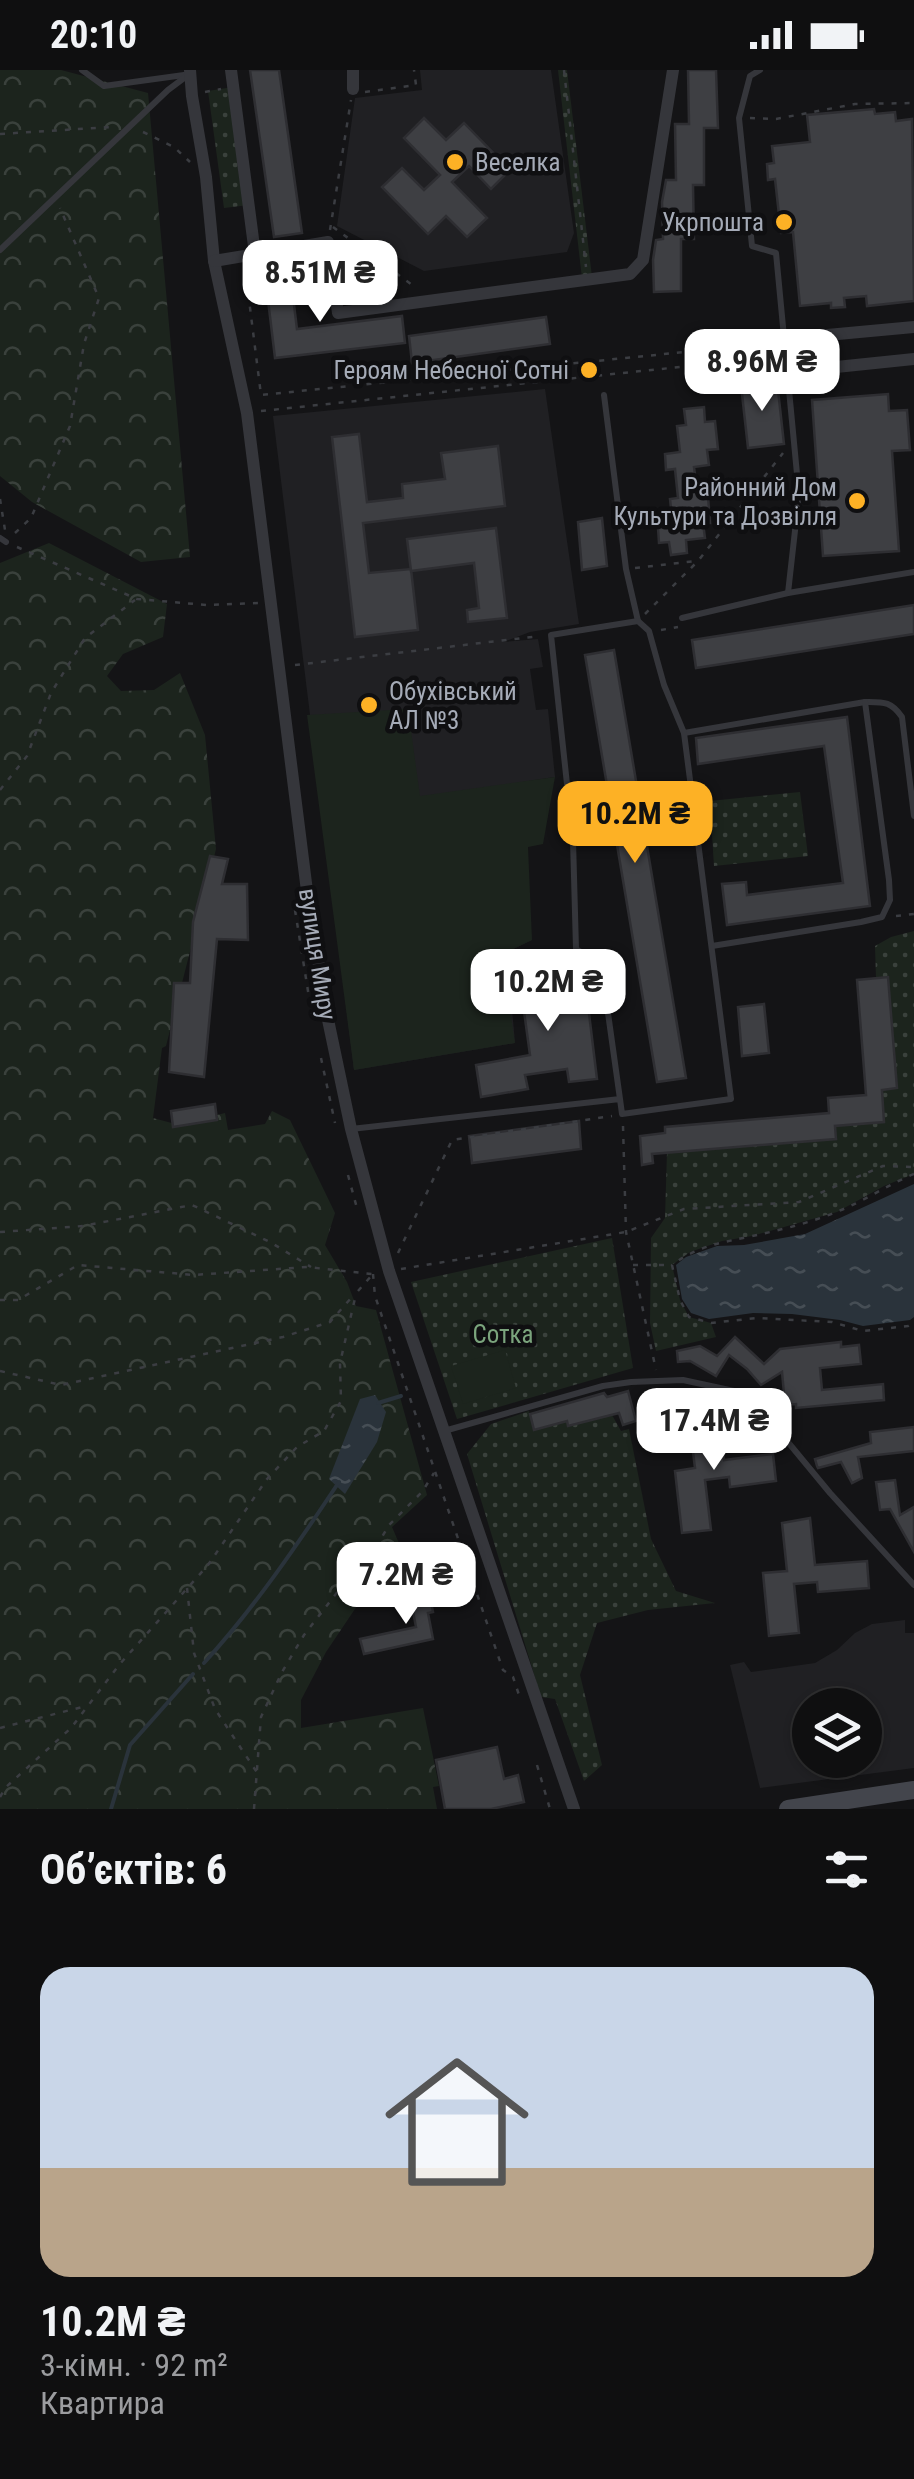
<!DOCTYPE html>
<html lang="uk">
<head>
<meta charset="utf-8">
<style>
  :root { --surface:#0f0f10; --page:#181819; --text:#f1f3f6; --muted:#9b9c9f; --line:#2f2f30; --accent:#fdb125 }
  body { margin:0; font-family:"Roboto Condensed",sans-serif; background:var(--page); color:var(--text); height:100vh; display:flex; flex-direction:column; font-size:38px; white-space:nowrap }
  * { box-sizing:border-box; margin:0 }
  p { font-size:32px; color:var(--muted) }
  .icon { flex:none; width:55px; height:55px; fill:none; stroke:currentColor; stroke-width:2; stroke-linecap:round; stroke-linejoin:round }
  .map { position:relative; height:1739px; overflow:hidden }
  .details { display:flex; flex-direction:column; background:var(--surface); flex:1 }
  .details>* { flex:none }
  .fabs { position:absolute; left:792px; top:1618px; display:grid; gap:20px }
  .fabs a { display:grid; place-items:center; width:90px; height:90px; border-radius:50%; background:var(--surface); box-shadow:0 2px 8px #0004,0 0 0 2px var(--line); font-size:50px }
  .price { position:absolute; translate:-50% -85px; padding:0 22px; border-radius:20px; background:#fff; color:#222; font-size:32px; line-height:65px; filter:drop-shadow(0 2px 5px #0008) }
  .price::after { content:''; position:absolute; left:50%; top:60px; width:30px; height:22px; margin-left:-15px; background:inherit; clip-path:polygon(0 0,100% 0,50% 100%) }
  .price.current { background:var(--accent); color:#111 }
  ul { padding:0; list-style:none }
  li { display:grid; align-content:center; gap:20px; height:530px; padding:0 40px }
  li span { display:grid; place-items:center; height:310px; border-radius:30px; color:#555 }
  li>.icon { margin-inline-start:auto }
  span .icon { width:180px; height:180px; fill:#fffc; stroke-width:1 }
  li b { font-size:42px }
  h2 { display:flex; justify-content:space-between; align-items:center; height:120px; padding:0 40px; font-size:42px }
  .status { display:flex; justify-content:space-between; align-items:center; height:70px; padding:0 50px; background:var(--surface); direction:ltr }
  .status svg { height:28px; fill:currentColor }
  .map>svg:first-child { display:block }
  .built { fill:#202023; fill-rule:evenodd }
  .grass { fill:url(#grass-dots) }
  .forest { fill:url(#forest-crowns) }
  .pitch { fill:#1c241d }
  .water { fill:url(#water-ripples) }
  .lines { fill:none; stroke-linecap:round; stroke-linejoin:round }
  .stream { stroke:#2a333b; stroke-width:4 }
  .building { fill:#3e3f43; stroke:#2e2e32; stroke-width:2.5 }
  .path { stroke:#3b3d42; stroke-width:2.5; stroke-dasharray:5 8; stroke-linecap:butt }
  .lane { stroke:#35363b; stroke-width:6 }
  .street { stroke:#35363b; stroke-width:12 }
  .secondary { stroke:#43454c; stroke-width:18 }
  .poi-dot { fill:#fdb125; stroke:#0f0f11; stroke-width:4 }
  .labels { text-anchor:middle; stroke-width:9; stroke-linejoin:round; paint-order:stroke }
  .poi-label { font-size:25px; fill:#a5abb7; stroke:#0f0f11; text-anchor:end }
  .street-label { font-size:25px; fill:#a5abb7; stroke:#0f0f11 }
  .park-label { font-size:25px; fill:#7ba47d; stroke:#0f0f11 }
</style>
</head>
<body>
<div class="status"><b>20:10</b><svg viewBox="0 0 49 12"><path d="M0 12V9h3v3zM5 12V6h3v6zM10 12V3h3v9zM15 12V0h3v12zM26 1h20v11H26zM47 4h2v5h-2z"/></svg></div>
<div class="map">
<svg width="914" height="1739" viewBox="0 0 914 1739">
  <defs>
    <pattern id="grass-dots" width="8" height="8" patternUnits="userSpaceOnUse" patternTransform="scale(2.5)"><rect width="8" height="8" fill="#1c241d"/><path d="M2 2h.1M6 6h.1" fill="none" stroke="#3a413c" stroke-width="1.8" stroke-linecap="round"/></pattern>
    <pattern id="forest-crowns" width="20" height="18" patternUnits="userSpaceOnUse" patternTransform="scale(2.5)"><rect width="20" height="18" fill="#1c241d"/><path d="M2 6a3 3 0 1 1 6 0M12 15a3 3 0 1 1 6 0" fill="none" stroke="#3a413c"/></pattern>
    <pattern id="water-ripples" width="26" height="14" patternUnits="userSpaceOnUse" patternTransform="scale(2.5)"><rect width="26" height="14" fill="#2a333b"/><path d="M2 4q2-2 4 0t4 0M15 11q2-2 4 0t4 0" fill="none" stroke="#464e55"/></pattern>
  </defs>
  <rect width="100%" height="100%" fill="#141416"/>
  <g class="built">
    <polygon points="420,0 551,0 574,163 567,182 424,201 337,156 355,28 422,20"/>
    <polygon points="545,319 579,554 530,562 503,572 538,569 543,597 530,599 536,640 548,639 555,707 510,714 532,870 507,882 515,973 354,1000 273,346"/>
    <path d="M905,1550V1563H914V1698L760,1718L730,1595L744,1592L751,1602L815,1593L837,1580L855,1563L872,1554ZM810,1635H865V1690H810Z"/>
  </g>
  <g class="grass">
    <polygon points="558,0 567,0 592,207 582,208"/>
    <polygon points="233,17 249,135 224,138 208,21"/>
    <polygon points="800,722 808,786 714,796 710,731"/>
    <polygon points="914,861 914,1104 884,1116 837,1142 752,1166 722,1171 690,1182 672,1195 680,1230 689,1247 711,1253 716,1267 656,1281 650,1253 651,1168 665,1148 667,1082 835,1056 884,1051 882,1020 897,1018 888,908 876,908 875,876 891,867"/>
    <polygon points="612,1168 633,1298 457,1349 411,1212"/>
    <polygon points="529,1341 534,1359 567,1351 569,1356 612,1345 621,1361 629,1359 651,1469 676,1521 715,1533 648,1540 597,1553 580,1605 602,1695 584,1711 555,1629 541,1627 467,1384 491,1354"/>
  </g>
  <g class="forest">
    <polygon points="0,0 61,0 148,23 190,487 141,492 32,432 0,406"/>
    <polygon points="49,473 167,534 163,567 123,584 107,606 121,621 154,620 180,603 205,665 216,779 166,976 162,978 153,1048 179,1055 225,1043 228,1060 265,1054 272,1041 290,1050 335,1143 325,1175 347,1212 356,1236 376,1240 427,1425 392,1457 401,1478 359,1533 326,1582 301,1630 301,1658 423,1638 439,1716 433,1717 437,1739 0,1739 0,493"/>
  </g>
  <g class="pitch">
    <polygon points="408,639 420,726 555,707 543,774 528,777 532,870 507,882 505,907 515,973 354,1000 307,645"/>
    <polygon points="505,1280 516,1318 463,1334 451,1296"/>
  </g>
  <g class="water">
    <polygon points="914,1114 914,1247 910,1250 863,1256 840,1250 792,1244 753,1243 709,1249 691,1243 682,1229 676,1195 686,1187 717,1176 744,1175 805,1164"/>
    <polygon points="375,1325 386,1342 377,1372 345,1424 329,1409 360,1329"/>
  </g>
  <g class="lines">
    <g class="stream">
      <polyline points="378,1333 401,1326"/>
      <path d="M204,1593C255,1537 297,1475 339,1412"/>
      <polyline points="111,1739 130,1675 193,1604"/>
    </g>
  </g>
  <g class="building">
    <polygon points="250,0 279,0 302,163 274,167"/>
    <polygon points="688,0 716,0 718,58 704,58 704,115 693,115 694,169 681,169 681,221 654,222 653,190 656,170 663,169 662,132 666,110 676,110 675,54 689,54"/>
    <polygon points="874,39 875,44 895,42 896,51 912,49 914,231 867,236 866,226 844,228 845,237 831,238 831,233 800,236 793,162 781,163 775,109 768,110 767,94 774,93 772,76 810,72 807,45"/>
    <polygon points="424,48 446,70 464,53 510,100 491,119 469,96 452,112 487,148 467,167 446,146 428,164 382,117 402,98 424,120 440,105 404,68"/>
    <polygon points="289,194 297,259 402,246 405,273 275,288 264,197"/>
    <polygon points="546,247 550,274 412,293 409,266"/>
    <polygon points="777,311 784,374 748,378 741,315"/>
    <polygon points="888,324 889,341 907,340 910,380 892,381 899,481 823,486 812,330"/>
    <polygon points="704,337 705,352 715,351 718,379 707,380 709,395 694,397 698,427 708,426 710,453 703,453 705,468 686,470 687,483 671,485 669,472 659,473 658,458 673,457 670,429 678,428 675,399 666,400 665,384 680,382 677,356 686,355 684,339"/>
    <polygon points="359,364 367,432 403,428 402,414 445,409 441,383 498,376 505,436 363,453 369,503 411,499 418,560 355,567 332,367"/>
    <polygon points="602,448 607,496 582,500 578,452"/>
    <polygon points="496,458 507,548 468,552 467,540 479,538 474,493 411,501 407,469"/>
    <polygon points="914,535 914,564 696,598 692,570"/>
    <polygon points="614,580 686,1008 657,1012 585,585"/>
    <polygon points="847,647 870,836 727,855 722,814 746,812 747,825 843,813 824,676 698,694 696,668"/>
    <polygon points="210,786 228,789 222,814 247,814 248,870 217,869 204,1007 169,1002 174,913 190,913 193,852"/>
    <polygon points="576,890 582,936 588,935 597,1009 569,1012 567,999 525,1005 528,1019 481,1027 476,995 530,985 520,912 546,908 545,894"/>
    <polygon points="888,907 897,1018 882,1020 884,1052 835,1056 836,1069 652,1084 653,1093 642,1095 640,1066 665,1063 665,1057 829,1043 828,1028 866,1025 857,910"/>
    <polygon points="764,934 769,983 742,986 738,937"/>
    <polygon points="215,1034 217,1050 173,1057 171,1041"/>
    <polygon points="579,1051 581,1079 472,1093 469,1066"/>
    <polygon points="735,1267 764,1294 780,1279 841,1272 841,1277 859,1275 861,1294 820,1298 822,1320 883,1314 884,1330 796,1338 796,1334 785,1335 782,1302 761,1315 747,1299 729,1285 716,1306 690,1291 678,1292 677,1281 700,1276 717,1286"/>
    <polygon points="628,1321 636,1351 623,1355 619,1343 568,1356 567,1351 534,1360 530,1344 604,1323 607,1327"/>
    <polygon points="718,1345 724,1390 773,1384 776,1411 730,1417 729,1407 705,1410 711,1460 682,1463 675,1401 695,1398 689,1349"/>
    <polygon points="914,1357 914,1381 858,1387 862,1408 852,1413 841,1392 818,1398 817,1396 815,1389 871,1373 870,1362"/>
    <polygon points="895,1410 900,1445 914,1437 914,1482 890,1439 880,1440 876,1412"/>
    <polygon points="810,1448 815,1495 867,1491 869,1518 818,1522 817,1512 794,1514 799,1563 769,1566 763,1503 787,1501 782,1453"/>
    <polygon points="428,1517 433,1542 428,1543 433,1569 364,1584 360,1569 416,1557 409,1521"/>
    <polygon points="497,1677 504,1709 518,1705 524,1732 491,1739 445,1739 436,1690"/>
  </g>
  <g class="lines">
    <g class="path">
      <polyline points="564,0 586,197"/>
      <polyline points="205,22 221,19"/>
      <polyline points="365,22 416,15 414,0"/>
      <polyline points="750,48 776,49 855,34 914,33"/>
      <polyline points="143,62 174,77 190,92"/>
      <polyline points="0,64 111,57"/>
      <polyline points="333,157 415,217"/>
      <polyline points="330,160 351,30"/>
      <polyline points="245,198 261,325 773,273"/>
      <polyline points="261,341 775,287"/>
      <polyline points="0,429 5,460"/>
      <polyline points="15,463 31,448 70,356 84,274 99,228 60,138"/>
      <polyline points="17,477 137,529 206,535 258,533"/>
      <polyline points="635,498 696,491"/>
      <polyline points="645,544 698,491 783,383"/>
      <polyline points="661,560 678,557"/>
      <polyline points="295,595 540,566"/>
      <polyline points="0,720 27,686 51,623 85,568 135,530"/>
      <polyline points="295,840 312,946"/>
      <polyline points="896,846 914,844"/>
      <polyline points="321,988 335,1053"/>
      <polyline points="623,1056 626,1162 656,1300"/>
      <path d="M914,1104C887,1115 863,1132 836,1142C810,1153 780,1160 752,1166C721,1173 699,1175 672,1195L680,1230L689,1247L711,1253L757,1248L832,1252L863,1261L908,1256L914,1252"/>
      <polyline points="348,1105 358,1142"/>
      <polyline points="0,1162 83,1156 192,1135 270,1172 311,1197"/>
      <polyline points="398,1183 452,1070 612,1046"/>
      <polyline points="633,1195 670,1195"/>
      <polyline points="401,1199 626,1162 684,1139 799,1132 883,1096 914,1097"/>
      <polyline points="373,1204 375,1226 503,1600 513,1607 519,1625"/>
      <polyline points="358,1221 372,1205"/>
      <polyline points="0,1230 18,1230 78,1195 194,1205 307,1197 372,1204"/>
      <polyline points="0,1301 61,1315 283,1267 330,1252 352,1227"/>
      <polyline points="187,1518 194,1583 215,1639 258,1704"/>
      <polyline points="0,1658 86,1636"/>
      <polyline points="537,1695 550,1739"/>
      <polyline points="0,1727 6,1717 71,1658 119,1595 208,1495 267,1409 297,1377 324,1361 341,1331 340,1293 356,1224"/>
      <polyline points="254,1739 261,1647 282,1602 304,1565 353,1502 375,1479 389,1455 422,1422 434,1403"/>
    </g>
    <g class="lane">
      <polyline points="82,0 104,16 184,5"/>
      <polyline points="760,0 750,6 739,48 752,176 776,183 799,425 788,523"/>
      <polyline points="0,180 168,20 188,5"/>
      <polyline points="604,325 626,499 638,551"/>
      <polyline points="0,468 6,472"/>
      <polyline points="682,548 788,523 914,502"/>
      <path d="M684,663L865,632C884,632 891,631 902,647L914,746"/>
      <polyline points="712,876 861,852 882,847 890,830 889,810 865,632"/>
      <polyline points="351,1059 620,1029 601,893 576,879 573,770 551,565 638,551 649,561 664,615 684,663 731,1029 622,1044 620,1029"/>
      <polyline points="444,1361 603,1316 631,1312 683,1310 734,1321 750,1328 763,1342 830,1423 914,1515"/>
    </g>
    <g class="street">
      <polyline points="190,0 192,26 206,107 214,191 247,343 308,829 327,945 351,1059 389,1201 574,1739"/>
      <polyline points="231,0 255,184"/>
      <polyline points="353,0 353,19"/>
      <polyline points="214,191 328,172 338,243 630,204 643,190 673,0"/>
      <polyline points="784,269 914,257"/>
      <polyline points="788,302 914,289"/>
    </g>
    <polyline class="secondary" points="788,1739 914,1720"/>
  </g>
  <g class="poi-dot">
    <circle cx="455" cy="92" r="10"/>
    <circle cx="784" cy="152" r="10"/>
    <circle cx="589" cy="300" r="10"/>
    <circle cx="857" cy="431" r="10"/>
    <circle cx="369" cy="635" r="10"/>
  </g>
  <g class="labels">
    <g class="poi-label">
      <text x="475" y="101" text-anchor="start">Веселка</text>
      <text x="764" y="161">Укрпошта</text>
      <text x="569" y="309">Героям Небесної Сотні</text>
      <text x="837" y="426">Районний Дом<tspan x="837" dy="29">Культури та Дозвілля</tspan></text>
      <text x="389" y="630" text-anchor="start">Обухівський<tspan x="389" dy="29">АЛ №3</tspan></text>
    </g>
    <g class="street-label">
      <text transform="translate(318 884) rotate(81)" y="9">вулиця Миру</text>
    </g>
    <g class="park-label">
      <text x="503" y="1273">Сотка</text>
    </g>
  </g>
</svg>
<div class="fabs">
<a><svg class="icon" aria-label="layers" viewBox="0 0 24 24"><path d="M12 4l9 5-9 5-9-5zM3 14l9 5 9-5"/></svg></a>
</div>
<b class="price" style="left:320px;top:255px">8.51M ₴</b>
<b class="price" style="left:762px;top:344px">8.96M ₴</b>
<b class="price current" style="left:635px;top:796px">10.2M ₴</b>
<b class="price" style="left:548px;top:964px">10.2M ₴</b>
<b class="price" style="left:714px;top:1403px">17.4M ₴</b>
<b class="price" style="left:406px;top:1557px">7.2M ₴</b>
</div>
<section class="details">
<h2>Об’єктів: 6<svg class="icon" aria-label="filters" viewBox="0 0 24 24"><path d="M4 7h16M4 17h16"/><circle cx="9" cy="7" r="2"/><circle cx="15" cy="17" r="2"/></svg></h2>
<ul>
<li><span style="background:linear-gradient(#c9d6e8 65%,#b9a48a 0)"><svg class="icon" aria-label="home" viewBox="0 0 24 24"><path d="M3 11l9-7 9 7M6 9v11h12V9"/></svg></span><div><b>10.2M ₴</b><p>3-кімн. · 92 m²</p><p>Квартира</p></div></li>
</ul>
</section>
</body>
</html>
